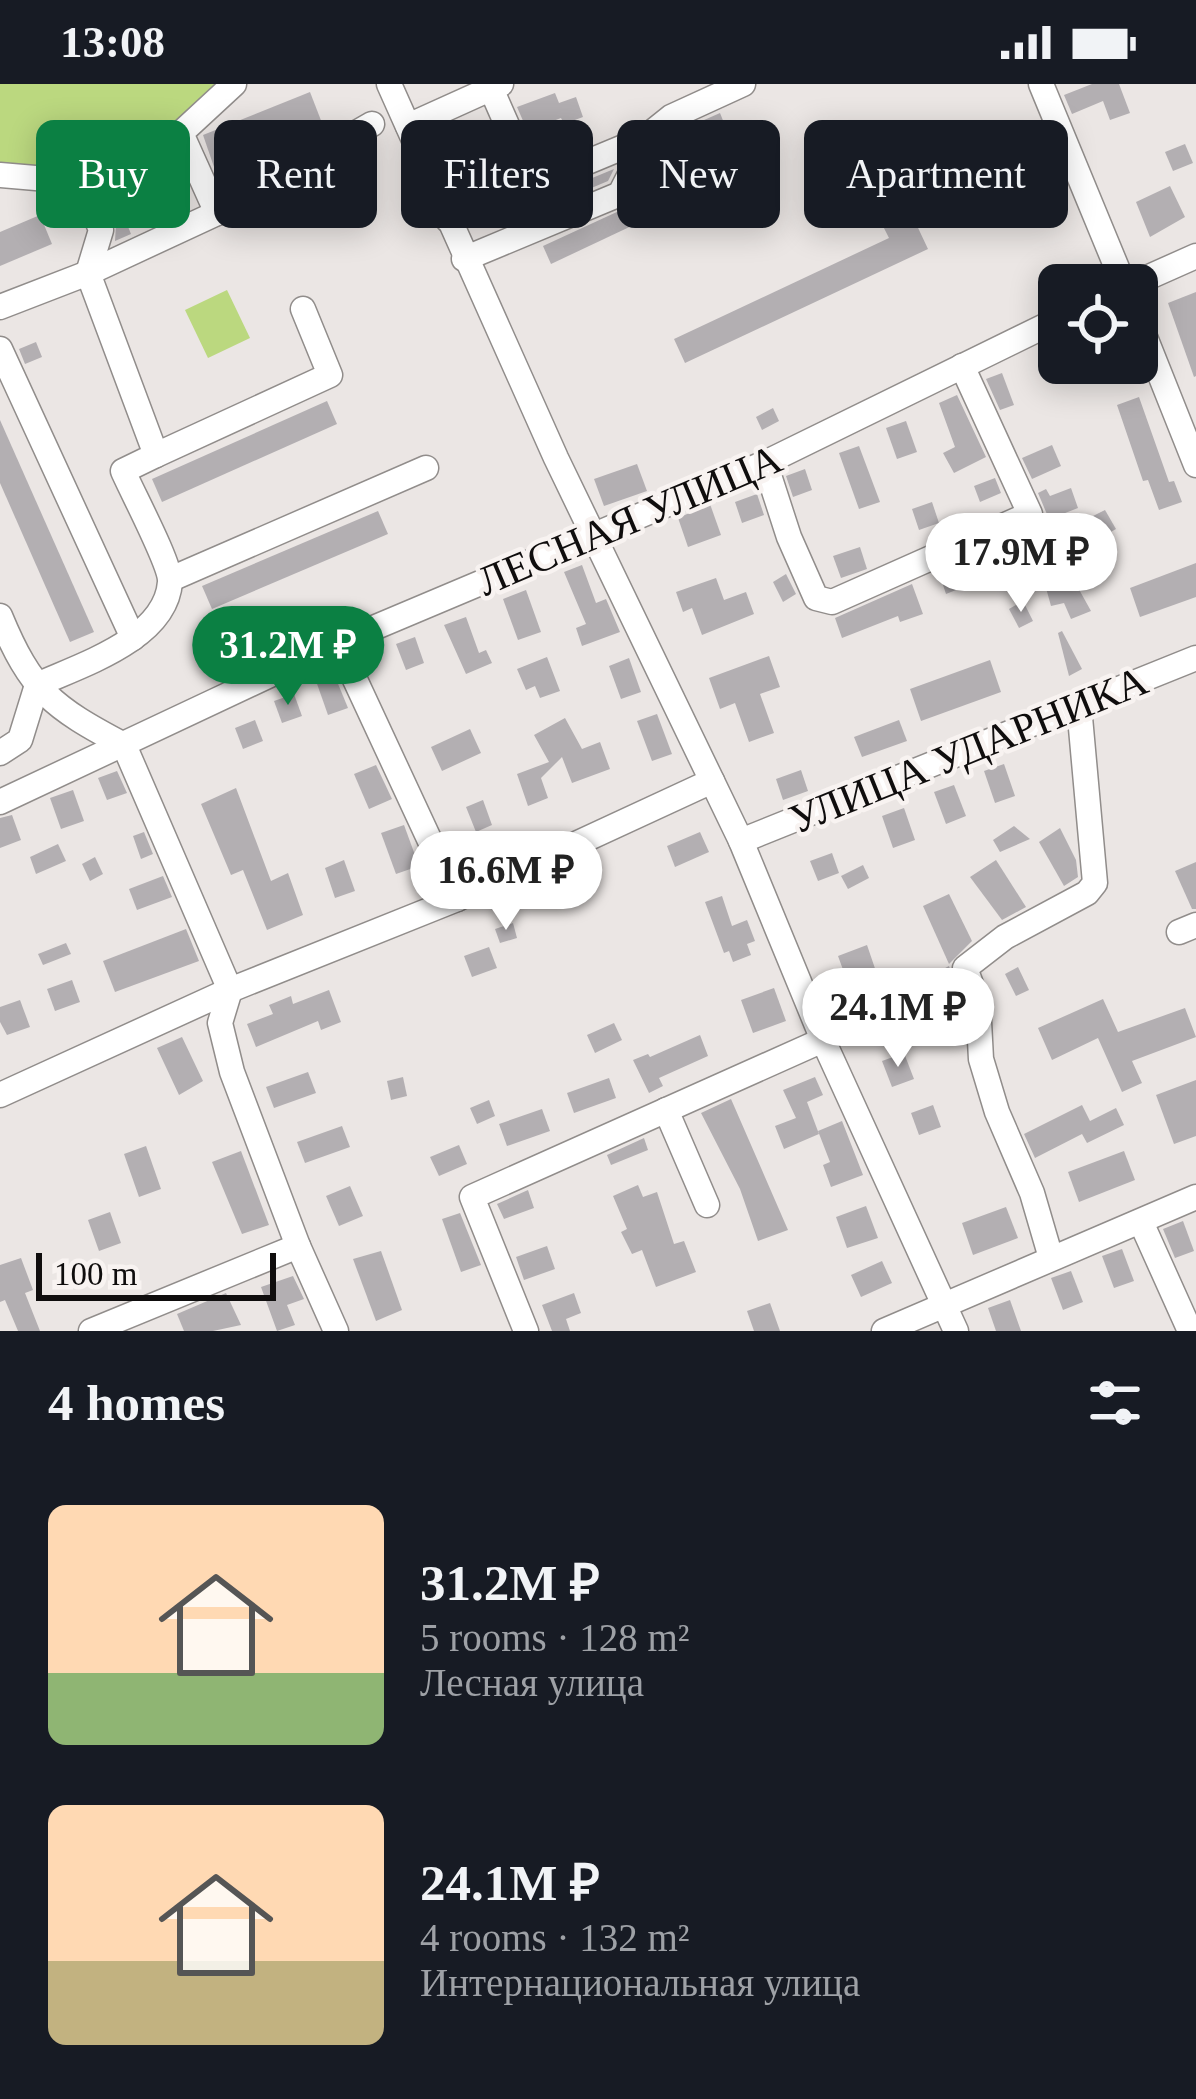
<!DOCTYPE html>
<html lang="en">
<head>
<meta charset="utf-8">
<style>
  :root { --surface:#171b24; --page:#20242c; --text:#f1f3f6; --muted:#9ea1a6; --accent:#0b8043 }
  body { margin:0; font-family:Georgia,serif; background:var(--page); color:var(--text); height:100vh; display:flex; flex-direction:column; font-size:45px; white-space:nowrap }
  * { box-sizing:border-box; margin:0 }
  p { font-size:39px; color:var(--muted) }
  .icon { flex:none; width:66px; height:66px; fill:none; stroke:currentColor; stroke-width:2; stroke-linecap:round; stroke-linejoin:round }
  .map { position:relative; height:1247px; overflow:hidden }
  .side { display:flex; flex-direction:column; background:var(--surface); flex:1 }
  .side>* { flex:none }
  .guide { position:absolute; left:36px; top:36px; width:1125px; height:108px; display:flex; gap:24px }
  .buttons { position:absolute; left:1038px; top:180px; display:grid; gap:24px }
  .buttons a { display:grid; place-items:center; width:120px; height:120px; border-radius:18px; background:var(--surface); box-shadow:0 6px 30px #0003; font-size:60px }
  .scale { position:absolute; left:36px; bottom:30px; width:240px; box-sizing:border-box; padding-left:12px; border:6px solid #0f0d0d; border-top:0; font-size:33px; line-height:42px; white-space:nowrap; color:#0f0d0d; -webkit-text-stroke:9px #f8f3f1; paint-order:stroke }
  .price { position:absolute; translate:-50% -102px; padding:0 27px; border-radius:42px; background:#fff; color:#222; font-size:39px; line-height:78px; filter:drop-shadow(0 3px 6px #0008) }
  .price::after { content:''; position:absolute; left:50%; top:72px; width:36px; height:27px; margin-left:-18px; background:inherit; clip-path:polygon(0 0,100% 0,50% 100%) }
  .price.on { background:var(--accent); color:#fff }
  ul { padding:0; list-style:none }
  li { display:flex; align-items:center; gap:36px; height:300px; padding:0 48px }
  li span { display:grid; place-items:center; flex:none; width:336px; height:240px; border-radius:18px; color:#555 }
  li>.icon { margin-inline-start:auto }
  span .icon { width:144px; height:144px; fill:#fffc; stroke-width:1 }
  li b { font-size:51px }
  h2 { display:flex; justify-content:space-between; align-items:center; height:144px; padding:0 48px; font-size:51px }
  .pill { padding:0 42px; border-radius:18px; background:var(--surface); box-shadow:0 6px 30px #0003; font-size:42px; line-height:108px }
  .pill.on { background:var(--accent); color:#fff }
  .status { display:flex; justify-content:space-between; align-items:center; height:84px; padding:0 60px; background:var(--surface); direction:ltr }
  .status svg { height:33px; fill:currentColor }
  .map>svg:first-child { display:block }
  .green { fill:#bbd87f }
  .building { fill:#b3afb2 }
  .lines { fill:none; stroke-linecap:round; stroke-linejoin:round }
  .minor-casing { stroke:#918d8b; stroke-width:27 }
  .minor { stroke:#fff; stroke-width:24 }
  .labels { text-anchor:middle; stroke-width:9; stroke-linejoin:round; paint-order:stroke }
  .street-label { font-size:42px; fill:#0f0d0d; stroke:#f8f3f1 }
</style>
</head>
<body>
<div class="status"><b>13:08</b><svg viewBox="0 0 49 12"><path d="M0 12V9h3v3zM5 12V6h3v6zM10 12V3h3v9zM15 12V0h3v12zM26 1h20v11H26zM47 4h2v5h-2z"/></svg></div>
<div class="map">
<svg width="1196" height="1247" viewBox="0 0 1196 1247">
  <rect width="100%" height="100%" fill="#ebe6e4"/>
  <g class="green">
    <polygon points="0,0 220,0 171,53 81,93 0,85"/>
    <polygon points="227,206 250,254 208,274 185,226"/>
  </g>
  <g class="building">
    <polygon points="1092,0 1119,0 1130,29 1110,36 1103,17 1072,30 1064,11"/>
    <polygon points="310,8 322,39 214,83 203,51"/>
    <polygon points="555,9 559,19 576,13 583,33 564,40 561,34 535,44 538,53 531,55 517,23"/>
    <polygon points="720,29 726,44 691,57 686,44"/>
    <polygon points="868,55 871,62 878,59 928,165 685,279 674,255 889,154 844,65"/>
    <polygon points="1185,60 1193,79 1173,87 1165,68"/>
    <polygon points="137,75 141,85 154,79 174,131 153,140 145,118 122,128 131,150 115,157 116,140 98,92"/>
    <polygon points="614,85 608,97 499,143 495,134"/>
    <polygon points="1170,102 1185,133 1150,153 1136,118"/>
    <polygon points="632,121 640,138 551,180 543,162"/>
    <polygon points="40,131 52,160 0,182 0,148"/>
    <polygon points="1196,208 1196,292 1194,293 1168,219"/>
    <polygon points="36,258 42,273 25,280 19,265"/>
    <polygon points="1059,262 1059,279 1069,279 1073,291 1051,299 1040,269"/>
    <polygon points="1002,289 1014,321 1000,326 986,295"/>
    <polygon points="957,311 986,373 954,389 943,369 955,363 939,319"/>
    <polygon points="1139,313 1169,398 1174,397 1182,418 1159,426 1148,396 1143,397 1117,321"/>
    <polygon points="327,317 337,340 162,418 152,395"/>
    <polygon points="773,324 779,337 762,346 756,333"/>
    <polygon points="0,336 94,548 70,558 0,399"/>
    <polygon points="906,337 917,368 897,375 886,344"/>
    <polygon points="1052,361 1061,382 1032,395 1022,374"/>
    <polygon points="859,362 880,418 859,425 839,369"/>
    <polygon points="637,380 647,407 604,422 594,395"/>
    <polygon points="805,385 812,406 793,413 786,392"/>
    <polygon points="995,394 1001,409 980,418 974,402"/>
    <polygon points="1071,404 1078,424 1060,431 1079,466 1065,473 1038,409 1046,405 1050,412"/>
    <polygon points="757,410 764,431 742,439 735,418"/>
    <polygon points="932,418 939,439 919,446 912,425"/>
    <polygon points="710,420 721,451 688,463 678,434"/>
    <polygon points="1105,426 1116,445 1102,453 1091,433"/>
    <polygon points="378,427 388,450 212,525 202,502"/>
    <polygon points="1025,451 1033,472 1010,480 1003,460"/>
    <polygon points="860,463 867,485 841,494 833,472"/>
    <polygon points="1196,479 1196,513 1140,533 1130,504"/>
    <polygon points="582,481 596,519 606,515 620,548 582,562 576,544 586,540 564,488"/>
    <polygon points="959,482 966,502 946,510 939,489"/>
    <polygon points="786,490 796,510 783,518 773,498"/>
    <polygon points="1071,491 1091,527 1071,535 1064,519 1051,522 1046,504"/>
    <polygon points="716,494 724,516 746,508 754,530 702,551 692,524 683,528 676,508"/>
    <polygon points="912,500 923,530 900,538 898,532 842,554 835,534"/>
    <polygon points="526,506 541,548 518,556 503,515"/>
    <polygon points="1023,517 1033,537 1019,544 1009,525"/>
    <polygon points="466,533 479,569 486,566 492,579 466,590 444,541"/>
    <polygon points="1062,547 1082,585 1069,592 1058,549"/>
    <polygon points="415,553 424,579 406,586 396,560"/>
    <polygon points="769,572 780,603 760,610 774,649 749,658 735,619 720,625 709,594"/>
    <polygon points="547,573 560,607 540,614 535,602 526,606 517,585"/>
    <polygon points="629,574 641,608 621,615 609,582"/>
    <polygon points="990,576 1001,608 921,637 910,605"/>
    <polygon points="334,590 348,624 328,631 316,597"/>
    <polygon points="294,610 302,632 282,639 274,617"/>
    <polygon points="657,630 672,670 652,677 637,637"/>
    <polygon points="565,634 582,665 600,658 610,685 572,699 562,673 541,694 548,714 528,722 517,690 549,678 534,651"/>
    <polygon points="255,636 263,657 243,665 235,644"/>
    <polygon points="899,636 907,657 862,673 854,653"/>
    <polygon points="470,645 481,669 442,687 431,663"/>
    <polygon points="1004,680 1015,712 995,719 984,687"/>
    <polygon points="376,681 392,715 369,725 354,690"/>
    <polygon points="801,686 808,707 783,716 776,695"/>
    <polygon points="117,687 127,709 107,716 98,694"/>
    <polygon points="954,701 966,732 946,740 934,708"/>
    <polygon points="236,704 271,797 288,789 303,831 267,846 243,786 231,791 201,720"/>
    <polygon points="73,706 84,737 61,745 50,714"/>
    <polygon points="483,716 492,741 476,748 466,723"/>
    <polygon points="904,724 915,756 893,764 882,732"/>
    <polygon points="12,731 21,756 0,764 0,734"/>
    <polygon points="404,741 419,782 396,790 381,749"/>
    <polygon points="1014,742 1030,755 1000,768 993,756"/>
    <polygon points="1060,744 1076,776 1078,793 1064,802 1039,758"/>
    <polygon points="144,748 153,770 141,775 133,752"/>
    <polygon points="700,748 709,768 675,783 667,762"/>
    <polygon points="58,760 66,777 36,790 30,773"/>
    <polygon points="832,769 839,789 818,797 810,777"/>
    <polygon points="95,773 103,790 90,797 82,780"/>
    <polygon points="344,776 355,807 335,814 325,784"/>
    <polygon points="996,776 1026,823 1002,836 970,793"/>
    <polygon points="1196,778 1196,825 1192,825 1175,787"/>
    <polygon points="863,781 869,794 848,805 841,792"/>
    <polygon points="163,792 172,813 137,826 129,805"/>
    <polygon points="949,810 972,857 949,880 923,822"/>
    <polygon points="722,812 732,842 747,836 755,857 747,860 751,871 733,878 729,867 724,869 705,818"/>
    <polygon points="513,839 517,854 500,859 495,845"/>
    <polygon points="186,845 199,877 115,908 103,877"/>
    <polygon points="66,859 71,870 43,881 38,870"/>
    <polygon points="867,861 896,946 873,954 853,901 849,902 838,872"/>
    <polygon points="489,863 497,884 472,893 464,872"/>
    <polygon points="949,882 958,912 940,920 928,893"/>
    <polygon points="1018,883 1029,906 1016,912 1005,890"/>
    <polygon points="72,896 80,918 55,927 47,905"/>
    <polygon points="774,904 786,937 753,949 741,916"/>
    <polygon points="329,906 341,938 321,946 318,937 256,963 247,940 273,930 269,921 291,912 293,920"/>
    <polygon points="1103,915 1118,948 1185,924 1196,953 1132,977 1142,999 1122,1008 1098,954 1052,976 1038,944"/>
    <polygon points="20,916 30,943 7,951 0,938 0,923"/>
    <polygon points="614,939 622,956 595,969 587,951"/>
    <polygon points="925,944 928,958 904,963 901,949"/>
    <polygon points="700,951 708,972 659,994 663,1002 649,1009 633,976 648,970 650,973"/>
    <polygon points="182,953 203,997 179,1011 157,964"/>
    <polygon points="904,969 914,995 892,1003 882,977"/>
    <polygon points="308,988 316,1009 274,1024 266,1003"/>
    <polygon points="403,993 407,1012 391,1016 387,997"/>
    <polygon points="815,993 823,1011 807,1018 819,1050 784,1065 775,1042 796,1034 783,1006"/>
    <polygon points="609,994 616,1014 574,1029 567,1009"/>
    <polygon points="1196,996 1196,1052 1174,1060 1156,1011"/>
    <polygon points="731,1015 788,1146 758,1157 740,1105 701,1029"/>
    <polygon points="489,1016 495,1032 477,1040 470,1024"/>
    <polygon points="933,1021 941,1043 919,1051 911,1029"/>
    <polygon points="1082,1021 1090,1037 1116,1024 1124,1041 1087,1059 1082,1050 1035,1074 1024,1050"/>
    <polygon points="542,1025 550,1047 507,1062 499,1040"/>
    <polygon points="842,1037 863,1091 831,1103 823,1081 830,1078 818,1047"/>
    <polygon points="342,1042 350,1063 305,1079 297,1058"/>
    <polygon points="644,1054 648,1066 611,1081 607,1071"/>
    <polygon points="459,1061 467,1080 439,1092 430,1073"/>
    <polygon points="146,1062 161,1105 139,1113 124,1070"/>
    <polygon points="241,1067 269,1141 242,1150 212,1078"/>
    <polygon points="1124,1067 1135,1096 1079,1118 1068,1088"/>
    <polygon points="638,1101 643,1113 657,1108 674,1160 684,1157 696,1188 656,1203 642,1166 632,1170 621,1148 627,1145 613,1112"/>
    <polygon points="350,1102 363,1132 339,1142 326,1112"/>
    <polygon points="528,1106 534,1124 504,1135 497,1120"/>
    <polygon points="866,1122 878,1154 847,1164 836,1133"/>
    <polygon points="1006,1123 1018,1154 973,1171 962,1139"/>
    <polygon points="110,1128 121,1159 99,1167 88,1136"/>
    <polygon points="460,1129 481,1181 461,1188 442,1135"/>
    <polygon points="1183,1137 1194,1167 1175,1174 1163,1145"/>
    <polygon points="547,1162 555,1185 524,1196 516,1173"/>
    <polygon points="1122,1165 1134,1197 1114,1204 1102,1172"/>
    <polygon points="381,1167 402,1226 376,1237 353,1175"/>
    <polygon points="21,1174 33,1206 25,1209 40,1247 18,1247 5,1216 0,1218 0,1181"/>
    <polygon points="882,1177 892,1199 861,1213 851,1191"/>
    <polygon points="1071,1187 1083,1218 1063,1226 1051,1194"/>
    <polygon points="293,1192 304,1215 287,1221 295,1241 277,1247 261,1203"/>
    <polygon points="226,1209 241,1241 213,1247 184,1247 177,1230"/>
    <polygon points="574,1209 581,1229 566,1235 570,1247 552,1247 542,1221"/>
    <polygon points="1010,1216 1021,1247 996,1247 988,1224"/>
    <polygon points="770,1219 780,1247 754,1247 747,1227"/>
  </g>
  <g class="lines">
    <g class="minor-casing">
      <g id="minor">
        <polyline points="389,0 556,374 741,757 823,956 956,1247"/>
        <polyline points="489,0 533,100"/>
        <polyline points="1041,0 1124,201"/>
        <polyline points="408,42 501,0"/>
        <path d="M0,91L82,98L101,146L88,189L156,371L123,387C132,408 171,481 170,498C166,555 81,581 37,601L20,656L0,669"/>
        <polyline points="217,129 181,49 234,0"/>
        <polyline points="448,136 650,52"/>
        <polyline points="464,175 620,110 651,49 671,33 743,0"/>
        <polyline points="1131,201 1196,172"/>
        <polyline points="0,223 88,189 217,129 372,40"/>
        <polyline points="1137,233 1196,381"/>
        <polyline points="0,265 133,554"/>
        <polyline points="156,371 330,291 303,225"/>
        <polyline points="765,379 789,453 816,514 832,518 1030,430 962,282"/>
        <polyline points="171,495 426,384"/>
        <path d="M0,532C31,607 52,623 124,661"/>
        <polyline points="338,559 457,815"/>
        <polyline points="124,661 230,906 220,939 232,988 298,1162 336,1247"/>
        <polyline points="0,718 338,559 765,379 1059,235"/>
        <polyline points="741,757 1196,574"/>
        <polyline points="1179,848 1196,841"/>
        <polyline points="0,1011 230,906 457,815 712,697"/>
        <polyline points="666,1026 707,1121"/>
        <polyline points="1141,1138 1190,1247"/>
        <polyline points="1051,1174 1032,1109 997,1028 981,975 978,919 965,884 1005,853 1087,809 1095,799 1079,622"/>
        <polyline points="91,1247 298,1162"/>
        <polyline points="526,1247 472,1113 823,956"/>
        <polyline points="884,1247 1196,1113"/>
      </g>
    </g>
    <use href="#minor" class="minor"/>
  </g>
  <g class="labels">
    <g class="street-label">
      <text transform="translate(629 435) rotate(-23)" y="15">ЛЕСНАЯ УЛИЦА</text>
      <text transform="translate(968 665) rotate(-22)" y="15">УЛИЦА УДАРНИКА</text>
    </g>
  </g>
</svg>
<div class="buttons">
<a><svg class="icon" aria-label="locate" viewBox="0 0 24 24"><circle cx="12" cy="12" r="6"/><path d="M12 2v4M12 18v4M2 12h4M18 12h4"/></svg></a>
</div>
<div class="scale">100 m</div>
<b class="price" style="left:1021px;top:531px">17.9M ₽</b>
<b class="price on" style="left:288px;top:624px">31.2M ₽</b>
<b class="price" style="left:506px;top:849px">16.6M ₽</b>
<b class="price" style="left:898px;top:986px">24.1M ₽</b>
<div class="guide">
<a class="pill on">Buy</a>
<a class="pill">Rent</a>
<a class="pill">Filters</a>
<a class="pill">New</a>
<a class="pill">Apartment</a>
</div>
</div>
<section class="side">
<h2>4 homes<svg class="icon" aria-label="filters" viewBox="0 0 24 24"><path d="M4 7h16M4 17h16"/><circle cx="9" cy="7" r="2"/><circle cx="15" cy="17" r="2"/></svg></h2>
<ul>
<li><span style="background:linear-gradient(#ffd9b3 70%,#8fb573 0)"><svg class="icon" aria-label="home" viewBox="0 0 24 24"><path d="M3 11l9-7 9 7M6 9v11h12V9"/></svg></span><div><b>31.2M ₽</b><p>5 rooms · 128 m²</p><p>Лесная улица</p></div></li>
<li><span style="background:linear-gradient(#ffd9b3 65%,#c2b280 0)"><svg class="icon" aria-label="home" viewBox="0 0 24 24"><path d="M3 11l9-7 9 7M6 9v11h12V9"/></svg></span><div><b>24.1M ₽</b><p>4 rooms · 132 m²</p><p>Интернациональная улица</p></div></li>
</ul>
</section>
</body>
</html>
